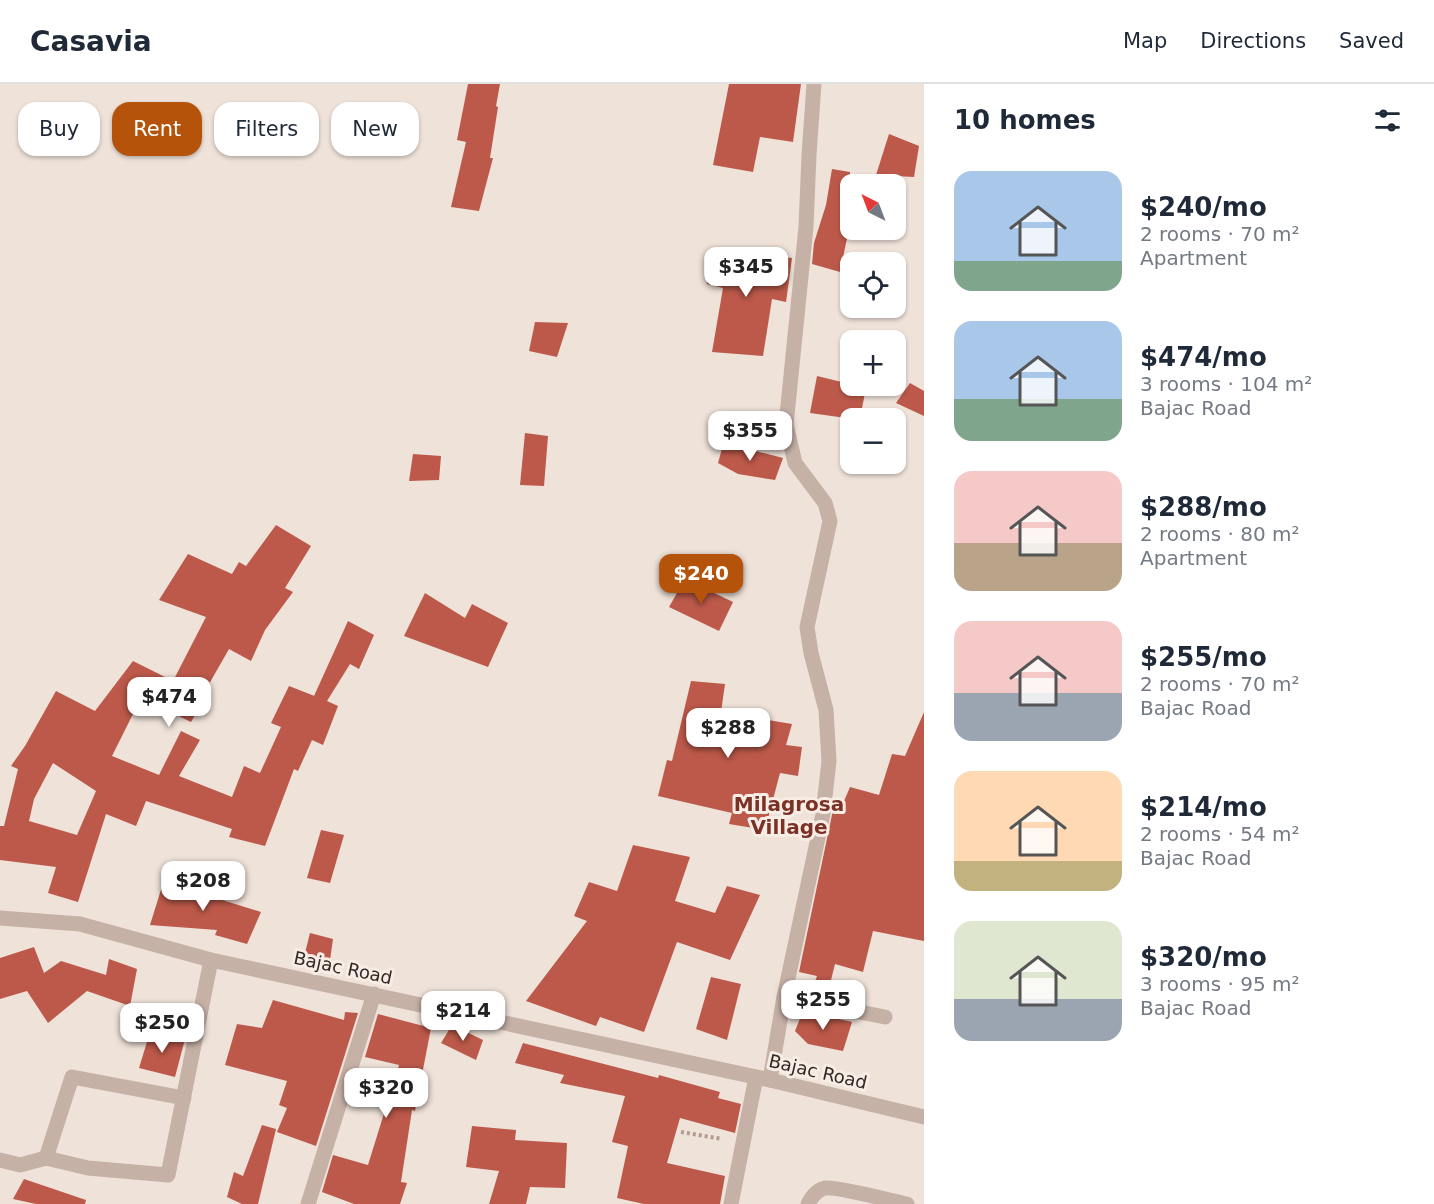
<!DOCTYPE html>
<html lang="en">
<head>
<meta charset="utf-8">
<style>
  :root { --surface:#fff; --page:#f2f2f3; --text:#1f2937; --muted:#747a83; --line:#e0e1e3; --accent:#b45309 }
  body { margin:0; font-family:"DejaVu Sans",sans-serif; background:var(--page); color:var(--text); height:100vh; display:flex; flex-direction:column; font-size:22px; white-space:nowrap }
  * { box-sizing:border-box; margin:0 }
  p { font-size:20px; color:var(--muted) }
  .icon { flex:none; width:33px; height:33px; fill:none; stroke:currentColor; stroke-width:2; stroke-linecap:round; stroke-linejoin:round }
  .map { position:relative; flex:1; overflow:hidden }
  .details { display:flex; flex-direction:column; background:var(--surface); width:510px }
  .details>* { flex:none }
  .banner { position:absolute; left:18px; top:18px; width:570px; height:54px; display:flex; gap:12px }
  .needle { width:39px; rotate:318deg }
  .buttons { position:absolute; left:840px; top:90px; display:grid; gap:12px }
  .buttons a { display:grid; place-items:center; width:66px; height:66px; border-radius:12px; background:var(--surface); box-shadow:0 2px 4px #0004; font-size:30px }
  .price { position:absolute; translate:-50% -51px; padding:0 14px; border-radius:12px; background:#fff; color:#222; font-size:20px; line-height:39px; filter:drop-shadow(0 2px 3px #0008) }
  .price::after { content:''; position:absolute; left:50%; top:36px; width:18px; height:14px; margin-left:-9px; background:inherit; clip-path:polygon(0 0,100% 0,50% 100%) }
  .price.on { background:var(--accent); color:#fff }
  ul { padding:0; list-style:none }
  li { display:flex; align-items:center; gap:18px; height:150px; padding:0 30px }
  li span { display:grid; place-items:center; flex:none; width:168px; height:120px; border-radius:18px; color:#555 }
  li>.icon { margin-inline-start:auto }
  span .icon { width:72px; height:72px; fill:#fffc; stroke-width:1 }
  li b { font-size:26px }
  h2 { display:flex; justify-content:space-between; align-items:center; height:72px; padding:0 30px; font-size:26px }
  .chip { padding:0 21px; border-radius:18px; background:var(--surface); box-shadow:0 2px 4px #0004; font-size:21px; line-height:54px }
  .chip.on { background:var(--accent); color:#fff }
  header { display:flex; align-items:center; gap:36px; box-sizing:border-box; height:84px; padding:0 30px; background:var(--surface); border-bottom:2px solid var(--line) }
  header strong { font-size:28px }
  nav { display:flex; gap:33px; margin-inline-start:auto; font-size:21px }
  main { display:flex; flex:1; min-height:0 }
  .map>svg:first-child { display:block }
  .building { fill:#bc594a; fill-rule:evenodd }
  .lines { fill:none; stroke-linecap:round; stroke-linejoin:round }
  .path { stroke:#b19b91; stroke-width:4; stroke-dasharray:3 3; stroke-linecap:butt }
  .minor { stroke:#c6b1a6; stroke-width:15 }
  .tertiary { stroke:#c6b1a6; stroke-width:15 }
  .labels { text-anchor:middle; stroke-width:6; stroke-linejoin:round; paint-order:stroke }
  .street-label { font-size:18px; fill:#322926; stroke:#f7ede5 }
  .neighbourhood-label { font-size:20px; font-weight:bold; fill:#7b3126; stroke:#f7ede5 }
</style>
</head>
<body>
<header>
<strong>Casavia</strong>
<nav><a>Map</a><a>Directions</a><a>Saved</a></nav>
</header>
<main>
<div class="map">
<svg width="924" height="1120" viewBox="0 0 924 1120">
  <rect width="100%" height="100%" fill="#efe2d9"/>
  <g class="building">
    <polygon points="468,0 500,0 496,22 498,23 490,74 493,74 479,127 451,123 466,58 457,56"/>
    <polygon points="729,0 801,0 793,58 760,53 753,88 713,81"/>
    <polygon points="889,50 919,62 914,93 876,91"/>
    <polygon points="832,85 850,88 850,140 840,188 812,180 814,159 826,121"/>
    <polygon points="710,165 792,174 786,218 772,215 763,272 712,268 723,204 707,200"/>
    <polygon points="535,238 568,239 557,273 529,267"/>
    <polygon points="817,292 850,300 850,302 866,304 860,334 846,334 810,329"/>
    <polygon points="910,299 924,307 924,332 896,319"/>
    <polygon points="525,349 548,352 544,402 520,401"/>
    <polygon points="723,361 744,364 783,374 775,396 738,390 718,379"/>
    <polygon points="413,370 441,372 439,396 409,397"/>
    <path d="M276,441L311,462L285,504L293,508L265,546L251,577L229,565L201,614L204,616L191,638L151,619L143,632L135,626L112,672L159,691L181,647L200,656L179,692L232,713L244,682L260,689L281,643L271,639L289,602L317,613L314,612L348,537L374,551L359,585L350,580L327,617L338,622L323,661L312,656L298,687L294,685L265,762L229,753L232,745L146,717L136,742L106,730L78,818L48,809L56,783L0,776V742H4L18,685L11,682L25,662L56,607L95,627L133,577L173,597L206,533L159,516L188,470L232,490L239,478L246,482ZM53,679L96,707L77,751L29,737L34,715Z"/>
    <polygon points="685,495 733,518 719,547 669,523"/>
    <polygon points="425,509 465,534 472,520 508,539 488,583 404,552"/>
    <polygon points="691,597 725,600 721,628 792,640 786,661 802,663 798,692 780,689 765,746 729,740 732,729 658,712 667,676 672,677"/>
    <polygon points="924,628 924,857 873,847 863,888 835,880 827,912 811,908 817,892 799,888 833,726 842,722 850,703 879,711 892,670 905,672"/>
    <polygon points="321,746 344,751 330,799 307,794"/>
    <polygon points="633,761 690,773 675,817 715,829 727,802 760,811 730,876 677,858 644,948 600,933 596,942 526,917 587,837 574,832 589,798 617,807"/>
    <polygon points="164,796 204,804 203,810 261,828 247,860 215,851 217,846 150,841"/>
    <polygon points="310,849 333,855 330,876 304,873"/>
    <polygon points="34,863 44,889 61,877 106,891 109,875 137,885 130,922 87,907 48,939 27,907 0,915 0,874"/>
    <polygon points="711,893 741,900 727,956 696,945"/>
    <polygon points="273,916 344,936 345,928 358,929 316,1062 277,1048 287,1024 279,1021 287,997 225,981 237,940 262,944"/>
    <polygon points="803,927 852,938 843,967 808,960 795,947"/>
    <polygon points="378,930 431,944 415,1027 412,1026 401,1098 407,1099 400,1120 354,1120 322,1108 333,1071 368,1081 399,981 365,973"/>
    <polygon points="452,941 483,956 476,976 441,959"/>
    <polygon points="150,948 185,955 175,993 139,984"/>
    <polygon points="523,959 658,994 659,991 684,998 720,1008 718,1014 741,1020 735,1049 680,1034 667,1079 725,1092 720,1120 644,1120 617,1114 628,1062 612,1058 625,1012 560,999 564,991 515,979"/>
    <polygon points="262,1041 276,1045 258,1120 242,1120 227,1113 234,1088 243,1092"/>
    <polygon points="472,1042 516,1046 515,1056 567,1059 565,1104 530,1103 526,1120 489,1120 499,1087 466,1083"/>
    <polygon points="24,1095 86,1116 85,1120 36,1120 13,1115"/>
  </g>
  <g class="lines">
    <polyline class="path" points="681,1048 722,1055"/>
    <g class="minor">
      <polyline points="784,913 885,933"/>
      <polyline points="770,996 784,913 823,730 829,677 826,626 811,569 807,543 830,437 825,419 795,379 786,341 806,143 809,71 814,0"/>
      <polyline points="46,1074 72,993 184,1014"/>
      <polyline points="0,1076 20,1081 46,1074 88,1084 168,1091 211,876"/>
      <polyline points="308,1120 374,910"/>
      <polyline points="731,1120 756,993"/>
      <path d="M808,1120C811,1114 817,1106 825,1104C837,1102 892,1117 907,1120"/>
    </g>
    <polyline class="tertiary" points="0,834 80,840 211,876 770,996 924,1033"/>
  </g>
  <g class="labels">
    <g class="street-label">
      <text transform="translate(343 884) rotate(12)" y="6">Bajac Road</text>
      <text transform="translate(818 988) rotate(13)" y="6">Bajac Road</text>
    </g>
    <g class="neighbourhood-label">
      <text x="789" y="727">Milagrosa<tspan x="789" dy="23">Village</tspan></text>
    </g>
  </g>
</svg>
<div class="buttons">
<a><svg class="needle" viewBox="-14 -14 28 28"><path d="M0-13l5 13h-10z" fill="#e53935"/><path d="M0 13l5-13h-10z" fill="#747a83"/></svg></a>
<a><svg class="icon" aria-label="locate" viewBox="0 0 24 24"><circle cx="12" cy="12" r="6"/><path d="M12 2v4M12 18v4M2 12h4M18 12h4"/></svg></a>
<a>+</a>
<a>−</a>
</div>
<b class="price" style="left:746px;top:214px">$345</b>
<b class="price" style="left:750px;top:378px">$355</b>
<b class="price on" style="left:701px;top:521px">$240</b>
<b class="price" style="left:169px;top:644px">$474</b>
<b class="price" style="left:728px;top:675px">$288</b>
<b class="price" style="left:203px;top:828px">$208</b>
<b class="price" style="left:823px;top:947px">$255</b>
<b class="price" style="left:463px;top:958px">$214</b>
<b class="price" style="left:162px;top:970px">$250</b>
<b class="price" style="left:386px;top:1035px">$320</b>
<div class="banner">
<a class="chip">Buy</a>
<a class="chip on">Rent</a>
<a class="chip">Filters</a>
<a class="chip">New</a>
</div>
</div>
<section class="details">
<h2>10 homes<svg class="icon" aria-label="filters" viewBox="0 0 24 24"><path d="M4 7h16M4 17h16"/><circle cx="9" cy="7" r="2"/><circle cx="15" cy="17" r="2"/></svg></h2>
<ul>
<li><span style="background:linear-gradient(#a9c7e8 75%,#7fa58c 0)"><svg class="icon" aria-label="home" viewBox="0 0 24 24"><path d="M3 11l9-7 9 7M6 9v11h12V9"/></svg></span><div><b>$240/mo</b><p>2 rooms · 70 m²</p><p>Apartment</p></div></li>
<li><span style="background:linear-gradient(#a9c7e8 65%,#7fa58c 0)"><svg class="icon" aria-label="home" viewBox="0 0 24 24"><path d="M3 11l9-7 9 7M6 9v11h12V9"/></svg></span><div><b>$474/mo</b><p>3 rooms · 104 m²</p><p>Bajac Road</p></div></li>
<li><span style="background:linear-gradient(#f6c9c9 60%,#b9a48a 0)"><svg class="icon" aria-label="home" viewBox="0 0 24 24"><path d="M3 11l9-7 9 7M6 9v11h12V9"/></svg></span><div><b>$288/mo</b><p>2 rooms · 80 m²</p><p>Apartment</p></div></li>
<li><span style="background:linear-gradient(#f6c9c9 60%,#9aa5b1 0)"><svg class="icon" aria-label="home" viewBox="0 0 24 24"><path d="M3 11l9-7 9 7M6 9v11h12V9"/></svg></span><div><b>$255/mo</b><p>2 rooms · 70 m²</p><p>Bajac Road</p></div></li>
<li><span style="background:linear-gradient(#ffd9b3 75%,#c2b280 0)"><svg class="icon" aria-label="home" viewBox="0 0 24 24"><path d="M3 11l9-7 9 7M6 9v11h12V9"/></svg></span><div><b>$214/mo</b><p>2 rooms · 54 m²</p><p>Bajac Road</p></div></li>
<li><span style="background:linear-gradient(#dfe7d0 65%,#9aa5b1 0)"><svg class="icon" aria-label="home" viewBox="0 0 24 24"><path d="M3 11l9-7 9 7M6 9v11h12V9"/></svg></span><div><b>$320/mo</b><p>3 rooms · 95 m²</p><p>Bajac Road</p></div></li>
</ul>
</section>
</main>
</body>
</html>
